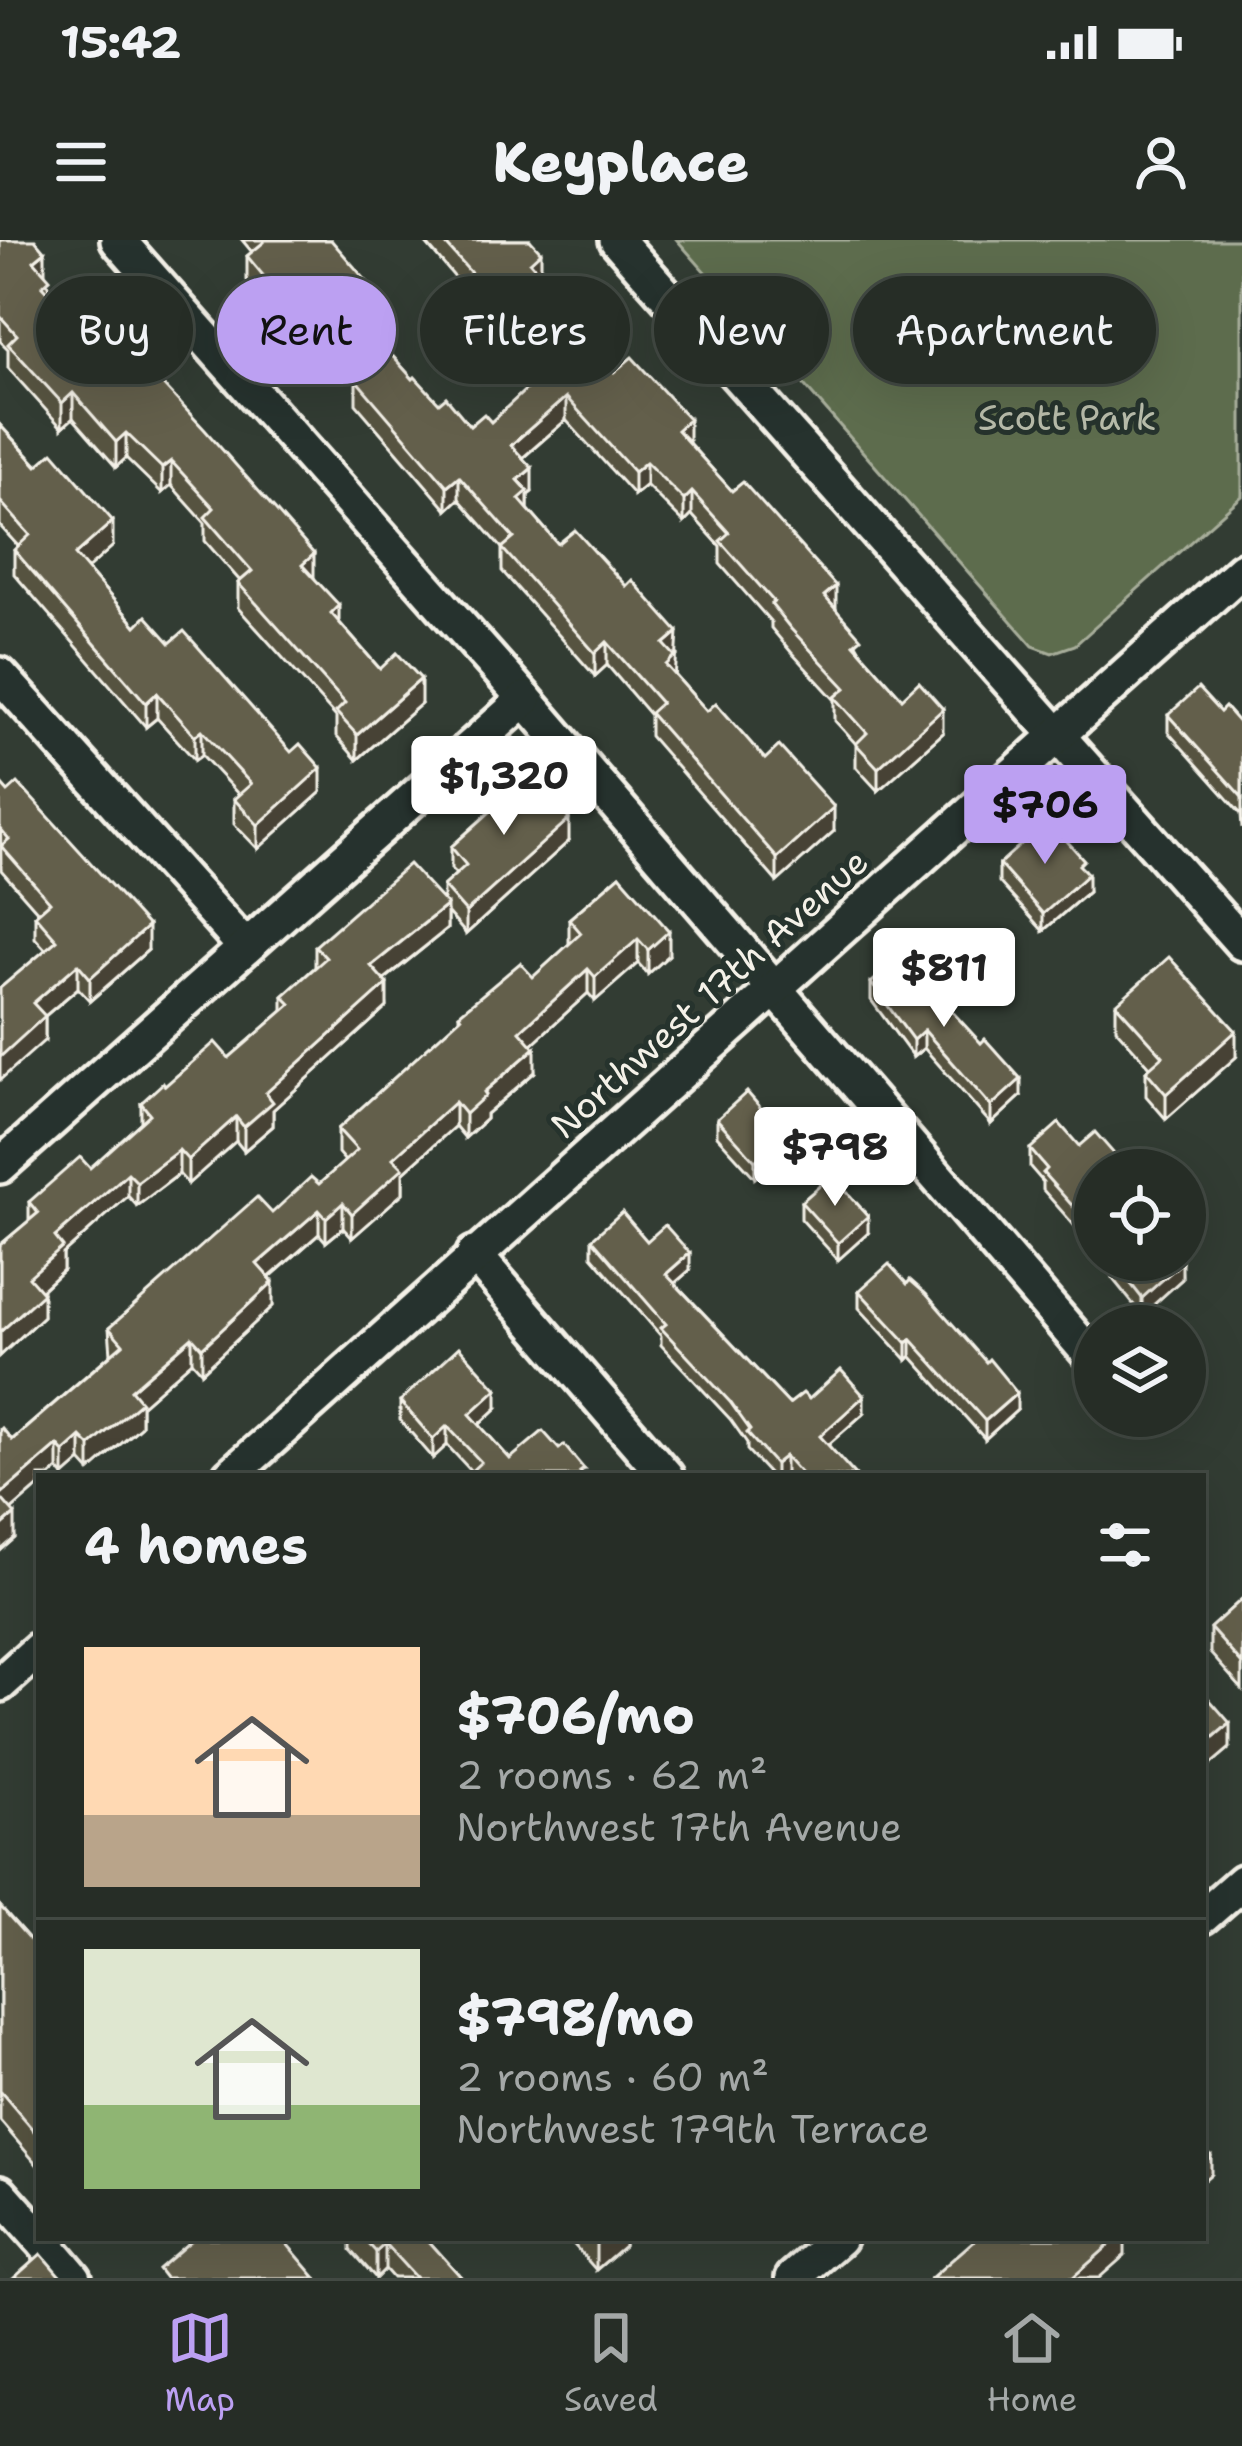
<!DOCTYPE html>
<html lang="en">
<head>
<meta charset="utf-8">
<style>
  :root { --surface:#262d26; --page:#2e352e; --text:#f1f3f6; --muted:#a4a8a7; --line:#424943; --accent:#bca0f2 }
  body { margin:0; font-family:"Shantell Sans",sans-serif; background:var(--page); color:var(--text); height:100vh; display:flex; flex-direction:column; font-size:45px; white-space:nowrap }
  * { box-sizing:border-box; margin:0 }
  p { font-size:39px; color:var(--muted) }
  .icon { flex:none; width:66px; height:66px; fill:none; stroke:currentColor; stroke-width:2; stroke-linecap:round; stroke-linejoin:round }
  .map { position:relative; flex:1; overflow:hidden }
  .panel { position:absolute; left:36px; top:1233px; width:1170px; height:768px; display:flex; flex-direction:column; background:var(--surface); border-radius:0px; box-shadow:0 12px 48px #0002,0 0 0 3px var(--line) }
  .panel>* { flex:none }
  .hud { position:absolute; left:36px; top:36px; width:1170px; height:108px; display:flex; gap:24px }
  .controls { position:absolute; left:1074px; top:909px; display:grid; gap:24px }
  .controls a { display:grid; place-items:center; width:132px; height:132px; border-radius:50%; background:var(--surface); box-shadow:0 12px 48px #0002,0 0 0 3px var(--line); font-size:60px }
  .price { position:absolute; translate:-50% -102px; padding:0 27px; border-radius:12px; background:#fff; color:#222; font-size:39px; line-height:78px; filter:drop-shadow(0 3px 6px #0008) }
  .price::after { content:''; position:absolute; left:50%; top:72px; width:36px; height:27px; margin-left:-18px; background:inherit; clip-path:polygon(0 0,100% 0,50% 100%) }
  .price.current { background:var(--accent); color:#111 }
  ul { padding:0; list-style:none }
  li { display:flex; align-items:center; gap:36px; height:300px; padding:0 48px }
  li+li { border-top:3px solid var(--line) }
  li span { display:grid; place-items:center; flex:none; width:336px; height:240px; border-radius:0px; color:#555 }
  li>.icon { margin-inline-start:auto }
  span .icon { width:144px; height:144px; fill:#fffc; stroke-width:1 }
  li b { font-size:51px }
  h2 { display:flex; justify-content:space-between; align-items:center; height:144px; padding:0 48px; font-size:51px }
  .tag { padding:0 42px; border-radius:54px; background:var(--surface); box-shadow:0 12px 48px #0002,0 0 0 3px var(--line); font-size:42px; line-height:108px }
  .tag.current { background:var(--accent); color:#111 }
  .status { display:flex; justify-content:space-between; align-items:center; height:84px; padding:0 60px; background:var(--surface); direction:ltr }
  .status svg { height:33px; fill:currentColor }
  header { display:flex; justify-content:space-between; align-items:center; height:156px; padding:0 48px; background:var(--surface); font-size:54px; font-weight:800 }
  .dock { display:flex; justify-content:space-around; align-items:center; height:168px; border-top:3px solid var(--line); background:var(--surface); font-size:33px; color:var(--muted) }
  .dock a { display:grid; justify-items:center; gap:6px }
  .dock .current { color:var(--accent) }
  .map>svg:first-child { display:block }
  .green { fill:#5d6c4e; stroke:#a8ae9b; stroke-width:3 }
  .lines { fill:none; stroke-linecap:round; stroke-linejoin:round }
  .minor-casing { stroke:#f4f1e8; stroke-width:42 }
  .minor { stroke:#26332d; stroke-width:33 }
  .wall { fill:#565241; stroke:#f4f1e8; stroke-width:3 }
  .shaded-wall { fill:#464235; stroke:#f4f1e8; stroke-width:3 }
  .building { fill:#645f4c; stroke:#f4f1e8; stroke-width:3 }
  .labels { text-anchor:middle; stroke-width:10; stroke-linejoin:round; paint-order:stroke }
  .park-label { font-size:36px; fill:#b8bcaa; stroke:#26332d }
  .street-label { font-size:36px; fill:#f4f1e8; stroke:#26332d }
</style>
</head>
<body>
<div class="status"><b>15:42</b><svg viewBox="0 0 49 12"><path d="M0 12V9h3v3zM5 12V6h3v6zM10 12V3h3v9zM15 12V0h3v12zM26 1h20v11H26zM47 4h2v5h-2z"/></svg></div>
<header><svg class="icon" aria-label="menu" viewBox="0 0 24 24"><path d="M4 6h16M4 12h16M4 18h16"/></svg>Keyplace<svg class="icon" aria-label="person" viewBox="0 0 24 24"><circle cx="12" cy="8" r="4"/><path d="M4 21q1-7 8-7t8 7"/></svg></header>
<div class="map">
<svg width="1242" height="2038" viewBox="0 0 1242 2038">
  <rect width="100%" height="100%" fill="#323c33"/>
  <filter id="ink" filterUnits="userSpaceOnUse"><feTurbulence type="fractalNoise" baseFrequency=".00833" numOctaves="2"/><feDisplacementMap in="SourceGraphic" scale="24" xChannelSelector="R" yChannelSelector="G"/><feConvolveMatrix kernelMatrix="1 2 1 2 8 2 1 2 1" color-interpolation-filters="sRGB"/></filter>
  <g filter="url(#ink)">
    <polygon class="green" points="677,0 1242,0 1242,256 1075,405 1052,413 1033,406"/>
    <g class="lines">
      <g class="minor-casing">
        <g id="minor">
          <polyline points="118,0 525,459 1093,1118"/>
          <polyline points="617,0 1242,703"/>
          <polyline points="0,435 245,707"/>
          <polyline points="0,926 525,459"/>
          <polyline points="474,1014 666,1236"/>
          <polyline points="230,1236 1242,330"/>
          <polyline points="0,1444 39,1409"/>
          <polyline points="1203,1676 1242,1642"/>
          <polyline points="0,1953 39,1997"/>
          <polyline points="40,1998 74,2038"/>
          <polyline points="793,2038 839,1998"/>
        </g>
      </g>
      <use href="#minor" class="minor"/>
    </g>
    <g class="wall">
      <polygon points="0,0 45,34 50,54 314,338 339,382 380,429 421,464 357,520 336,496 336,477 238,368 238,343 240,341 205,301 205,283 171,245 162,253 126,218 116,227 73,178 62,188 8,128 8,109 0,101"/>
      <polygon points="242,0 331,0 383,83 380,86 380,102 413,139 439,163 470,186 491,182 547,130 525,104 511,117 463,63 463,47 423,0 530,0 541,35 567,77 614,132 689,203 836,369 861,412 902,458 943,493 878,551 856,527 856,504 835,481 835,460 791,412 771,388 771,382 720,324 720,306 692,275 684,283 646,245 634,255 566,180 523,218 532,252 528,255 528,269 558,304 678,415 675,418 675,435 707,471 765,519 834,591 777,642 650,496 650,475 607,425 595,436 502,331 502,308 459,259 447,270 356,164 356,142 312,93 300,103 247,40 247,16 252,12"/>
      <polygon points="0,185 113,306 87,329 136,386 170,403 321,552 258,609 234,584 234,559 239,555 202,515 195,520 157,478 146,487 14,334 14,310 18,306 0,286"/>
      <polygon points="1220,472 1242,486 1242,588 1241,574 1168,492 1168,475"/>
      <polygon points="0,543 148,710 90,761 78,748 45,776 45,800 1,749 46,710 35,698 35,675 38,672 1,630"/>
      <polygon points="498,545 569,601 466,694 447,672 447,689 384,740 387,767 273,870 273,886 244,911 236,901 188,944 179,934 137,966 128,956 63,1014 63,1030 41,1051 43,1076 0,1116 0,1005 29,981 29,962 90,928 141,882 141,863 165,846 229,818 283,771 283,756 315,727 315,706 443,661 443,646 456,634 451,629 451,607 498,564"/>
      <polygon points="999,624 1084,630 1088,652 1043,691 999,642"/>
      <polygon points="620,635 669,715 648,734 638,723 595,761 588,753 532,804 535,832 486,874 486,879 465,898 455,886 403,933 403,953 352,998 343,988 326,1002 319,994 269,1038 273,1066 202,1132 192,1121 141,1166 141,1186 90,1231 81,1221 64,1236 58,1229 50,1236 39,1236 11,1270 15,1298 0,1311 0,1190 12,1200 111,1114 109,1088 272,973 319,944 345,921 338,913 338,889 459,779 459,774 533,737 569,704 569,679"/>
      <polygon points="871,743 1021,856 991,884 924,808 913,817 871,760"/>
      <polygon points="1116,764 1236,817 1166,879 1146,856 1146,831 1150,827 1116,789"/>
      <polygon points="717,879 784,912 755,938 717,896"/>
      <polygon points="1079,906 1122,930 1095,930 1095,1009 1043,950 1043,942 1030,927 1030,909"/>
      <polygon points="801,962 868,993 838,1020 801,979"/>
      <polygon points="592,999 647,1001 690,1030 675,1043 789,1164 809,1159 864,1173 828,1205 856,1236 788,1236 785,1233 781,1236 771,1236 747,1210 747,1203 730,1179 661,1105 661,1096 592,1016"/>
      <polygon points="1104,1020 1181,1020 1182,1039 1142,1075 1112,1038 1112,1030"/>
      <polygon points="859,1051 1017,1170 985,1199 911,1116 907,1120 859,1068"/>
      <polygon points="400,1161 497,1168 479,1185 510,1219 559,1209 584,1229 471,1231 447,1205 433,1218 400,1180"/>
      <polygon points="1242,1359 1242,1449 1210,1413 1210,1388"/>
      <polygon points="0,1666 39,1710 39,1927 0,1881"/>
      <polygon points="351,1998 426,1998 462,2038 393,2038 385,2029 376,2038 351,2010"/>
      <polygon points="568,1998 624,1998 624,2006 596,2030"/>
    </g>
    <g class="shaded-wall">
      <polygon points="45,12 45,37 34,21"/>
      <polygon points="541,12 541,36 530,22"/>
      <polygon points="383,60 383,83 380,86 380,106 370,115 369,71"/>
      <polygon points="312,70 312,93 300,103 300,80"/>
      <polygon points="525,81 525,104 511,117 511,94"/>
      <polygon points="73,153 73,178 62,188 62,163"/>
      <polygon points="566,157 566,180 511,228 511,205"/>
      <polygon points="689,179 689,202 677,190"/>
      <polygon points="126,193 126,218 116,227 116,202"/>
      <polygon points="171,221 171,245 162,253 162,228"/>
      <polygon points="646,222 646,245 634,255 634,232"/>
      <polygon points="532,228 532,252 528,255 528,274 519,282 518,240"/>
      <polygon points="459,236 459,259 447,270 447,246"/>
      <polygon points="692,252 692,275 684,283 684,260"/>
      <polygon points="113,281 113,306 75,340 75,315"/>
      <polygon points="314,314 314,338 302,325"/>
      <polygon points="836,346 836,369 824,356"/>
      <polygon points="339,365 339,390 331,373"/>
      <polygon points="678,392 675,440 666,448 664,404"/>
      <polygon points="607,402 607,425 595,436 595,413"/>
      <polygon points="421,439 421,464 357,520 357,495"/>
      <polygon points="157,453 157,478 146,487 146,463"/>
      <polygon points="943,469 943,493 878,551 878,528"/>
      <polygon points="202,490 202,515 195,520 195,496"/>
      <polygon points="321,528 321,552 258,609 258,585"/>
      <polygon points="834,567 834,591 777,642 777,618"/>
      <polygon points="569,579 569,601 466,694 466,672"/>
      <polygon points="1088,634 1088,652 1043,691 1043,674"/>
      <polygon points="447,665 447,689 371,750 371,726"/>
      <polygon points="148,686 148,710 90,761 90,738"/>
      <polygon points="669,691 669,715 648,734 648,710"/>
      <polygon points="638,699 638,723 595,761 595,737"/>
      <polygon points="78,724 78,748 45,776 45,800 0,840 0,817 33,763"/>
      <polygon points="588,729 588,753 520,815 520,791"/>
      <polygon points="387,744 387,767 273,870 273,886 244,911 244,887 266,853"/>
      <polygon points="924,790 924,808 913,817 913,800"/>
      <polygon points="1236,791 1236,817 1166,879 1166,854"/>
      <polygon points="535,808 535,832 486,874 486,879 465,898 465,874 484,852"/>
      <polygon points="1021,839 1021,856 991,884 991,866"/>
      <polygon points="455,862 455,886 403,933 403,953 352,998 352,974 393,918"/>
      <polygon points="236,877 236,901 188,944 188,920"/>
      <polygon points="784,895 784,912 755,938 755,921"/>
      <polygon points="179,910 179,934 137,966 137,942"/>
      <polygon points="128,933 128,956 63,1014 63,1030 29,1061 29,1037 55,997"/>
      <polygon points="343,963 343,988 326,1002 326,978"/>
      <polygon points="319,970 319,994 257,1048 257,1024"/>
      <polygon points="868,976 868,993 838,1020 838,1003"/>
      <polygon points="690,1013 690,1030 666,1051 666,1034"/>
      <polygon points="1182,1022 1182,1039 1142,1075 1142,1058"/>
      <polygon points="273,1042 273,1066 202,1132 202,1108"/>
      <polygon points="43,1053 43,1076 0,1116 0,1092"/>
      <polygon points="192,1097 192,1121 141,1166 141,1186 90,1231 90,1206 131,1150"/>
      <polygon points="911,1099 911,1116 907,1120 907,1103"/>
      <polygon points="497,1149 497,1168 470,1193 470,1174"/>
      <polygon points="1017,1153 1017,1170 985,1199 985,1181"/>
      <polygon points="864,1156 864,1173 820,1212 820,1196"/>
      <polygon points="447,1186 447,1205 433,1218 433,1199"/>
      <polygon points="81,1197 81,1221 64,1236 64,1212"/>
      <polygon points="58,1205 58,1229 50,1236 39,1236 39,1246 0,1280 0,1255"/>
      <polygon points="785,1216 785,1233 781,1236 775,1236 775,1224"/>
      <polygon points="15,1274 15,1298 0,1311 0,1287"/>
      <polygon points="1230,1483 1230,1508 1203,1531 1203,1506"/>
      <polygon points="1211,1916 1211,1934 1203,1941 1203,1923"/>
      <polygon points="604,1998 624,1998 624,2006 596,2030 596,2004"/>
      <polygon points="1117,1998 1125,1998 1125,2015 1099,2038 1072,2038"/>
      <polygon points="385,2004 385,2029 376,2038 376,2012"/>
    </g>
    <g class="building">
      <polygon points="0,0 35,0 45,12 34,21 50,39 42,46 87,94 103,80 205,190 314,314 302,325 339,365 331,373 380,429 397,413 421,439 357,495 336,472 345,463 238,343 252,331 205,277 214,268 171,221 162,228 126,193 116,202 73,153 62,163 8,104 17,95 0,76"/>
      <polygon points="263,0 331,0 383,60 369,71 380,83 370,91 413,139 415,137 439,163 446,157 470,186 484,174 491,182 559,119 525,81 511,94 463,39 471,33 442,0 530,0 541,12 530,22 567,64 560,70 614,132 632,117 689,179 677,190 732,251 743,242 836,346 824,356 861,398 854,404 902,458 919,442 943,469 878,528 856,504 867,493 835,457 846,448 791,389 771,364 774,362 720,301 729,293 692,252 684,260 646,222 634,232 566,157 511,205 532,228 518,240 528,251 519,259 558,304 575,290 626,346 632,340 678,392 664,404 675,416 666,425 707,471 716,463 765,519 779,506 834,567 777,618 650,473 661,463 607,402 595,413 502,308 514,298 459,236 447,246 356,140 366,131 312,70 300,80 247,16 264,2"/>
      <polygon points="0,185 37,226 53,212 113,281 75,315 136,386 146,376 170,403 184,391 291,512 300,504 321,528 258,585 234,559 251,544 202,490 195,496 157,453 146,463 14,310 30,295 0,261"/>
      <polygon points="1198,448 1220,472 1225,467 1242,486 1242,557 1168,475"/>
      <polygon points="520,525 569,579 466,672 443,646 466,625 451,607 508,556 498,545"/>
      <polygon points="0,543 8,552 18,543 148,686 90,738 78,724 33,763 45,776 0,817 0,748 57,700 35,675 50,662 1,606 9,599 0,588"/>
      <polygon points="1048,580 1084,620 1079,625 1088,634 1043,674 999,624"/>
      <polygon points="409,624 447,665 371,726 387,744 266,853 273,862 244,887 236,877 188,920 179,910 137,942 128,933 55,997 63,1007 29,1037 43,1053 0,1092 0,1005 38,973 29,962 80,917 90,928 150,874 141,863 163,843 165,846 215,802 229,818 291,764 283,756 326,718 315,706"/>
      <polygon points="620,635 669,691 648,710 638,699 595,737 588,729 520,791 535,808 484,852 486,855 465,874 455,862 393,918 403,928 352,974 343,963 326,978 319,970 257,1024 273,1042 202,1108 192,1097 131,1150 141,1162 90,1206 81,1197 64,1212 58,1205 0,1255 0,1190 2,1188 12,1200 123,1104 109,1088 257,957 272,973 311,937 319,944 357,910 338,889 461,777 459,774 520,723 533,737 581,693 569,679"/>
      <polygon points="901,716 981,803 985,799 1021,839 991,866 924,790 913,800 871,743"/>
      <polygon points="1169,717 1236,791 1166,854 1146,831 1163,816 1116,764"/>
      <polygon points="747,852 784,895 755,921 717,879"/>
      <polygon points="1059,883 1079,906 1095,892 1122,923 1114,930 1095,930 1095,991 1043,933 1047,929 1030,909"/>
      <polygon points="832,935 868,976 838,1003 801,962"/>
      <polygon points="622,972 647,1001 665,985 690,1013 666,1034 789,1164 803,1153 809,1159 841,1130 864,1156 820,1196 856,1236 803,1236 785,1216 775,1224 747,1193 750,1190 730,1162 661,1088 666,1084 592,999"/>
      <polygon points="1112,1020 1181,1020 1182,1022 1142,1058"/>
      <polygon points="889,1024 907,1044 910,1040 926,1054 986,1122 989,1119 1017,1153 985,1181 911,1099 907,1103 859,1051"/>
      <polygon points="459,1107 497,1149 470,1174 510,1219 543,1191 559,1209 564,1205 584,1229 580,1232 584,1236 466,1236 481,1222 447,1186 433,1199 400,1161"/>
      <polygon points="0,1257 15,1274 0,1287"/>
      <polygon points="1242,1359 1242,1424 1210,1388"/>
      <polygon points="1203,1452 1230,1483 1203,1506"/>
      <polygon points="0,1666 39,1710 39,1897 0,1851"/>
      <polygon points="1203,1908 1211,1916 1203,1923"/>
      <polygon points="194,1998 282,1998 316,2038 165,2038 158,2029"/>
      <polygon points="363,1998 426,1998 462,2038 416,2038 385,2004 376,2012"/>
      <polygon points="977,1998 1117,1998 1072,2038 931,2038"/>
      <polygon points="41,2014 59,2035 65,2038 14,2038"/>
    </g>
  </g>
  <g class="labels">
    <g class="park-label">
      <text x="1067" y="190">Scott Park</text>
    </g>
    <g class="street-label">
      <text transform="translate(709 753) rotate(-42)" y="13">Northwest 17th Avenue</text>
    </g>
  </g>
</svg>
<div class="controls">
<a><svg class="icon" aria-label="locate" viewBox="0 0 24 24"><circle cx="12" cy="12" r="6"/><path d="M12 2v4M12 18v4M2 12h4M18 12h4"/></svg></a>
<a><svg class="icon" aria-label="layers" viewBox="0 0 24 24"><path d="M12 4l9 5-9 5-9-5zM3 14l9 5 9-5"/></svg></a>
</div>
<b class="price" style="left:504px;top:598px">$1,320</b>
<b class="price current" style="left:1045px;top:627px">$706</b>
<b class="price" style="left:944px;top:790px">$811</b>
<b class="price" style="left:835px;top:969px">$798</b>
<div class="hud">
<a class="tag">Buy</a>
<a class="tag current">Rent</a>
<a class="tag">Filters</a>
<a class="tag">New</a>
<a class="tag">Apartment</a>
</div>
<section class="panel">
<h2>4 homes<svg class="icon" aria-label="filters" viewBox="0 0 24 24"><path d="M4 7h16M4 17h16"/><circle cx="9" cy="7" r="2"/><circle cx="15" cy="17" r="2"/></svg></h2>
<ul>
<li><span style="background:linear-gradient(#ffd9b3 70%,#b9a48a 0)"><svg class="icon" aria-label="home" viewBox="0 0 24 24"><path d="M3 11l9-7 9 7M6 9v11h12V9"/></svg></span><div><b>$706/mo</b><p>2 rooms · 62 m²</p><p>Northwest 17th Avenue</p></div></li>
<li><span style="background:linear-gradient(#dfe7d0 65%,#8fb573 0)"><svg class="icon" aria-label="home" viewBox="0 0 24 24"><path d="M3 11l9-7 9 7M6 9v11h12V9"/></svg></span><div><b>$798/mo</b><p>2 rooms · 60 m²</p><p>Northwest 179th Terrace</p></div></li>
</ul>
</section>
</div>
<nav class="dock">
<a class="current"><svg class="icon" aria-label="map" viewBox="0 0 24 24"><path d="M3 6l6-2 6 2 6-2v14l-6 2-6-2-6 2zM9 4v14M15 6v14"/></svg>Map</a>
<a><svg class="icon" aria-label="saved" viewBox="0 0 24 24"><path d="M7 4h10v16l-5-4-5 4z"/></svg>Saved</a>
<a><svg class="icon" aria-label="home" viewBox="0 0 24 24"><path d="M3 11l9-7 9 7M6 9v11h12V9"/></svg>Home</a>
</nav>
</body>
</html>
